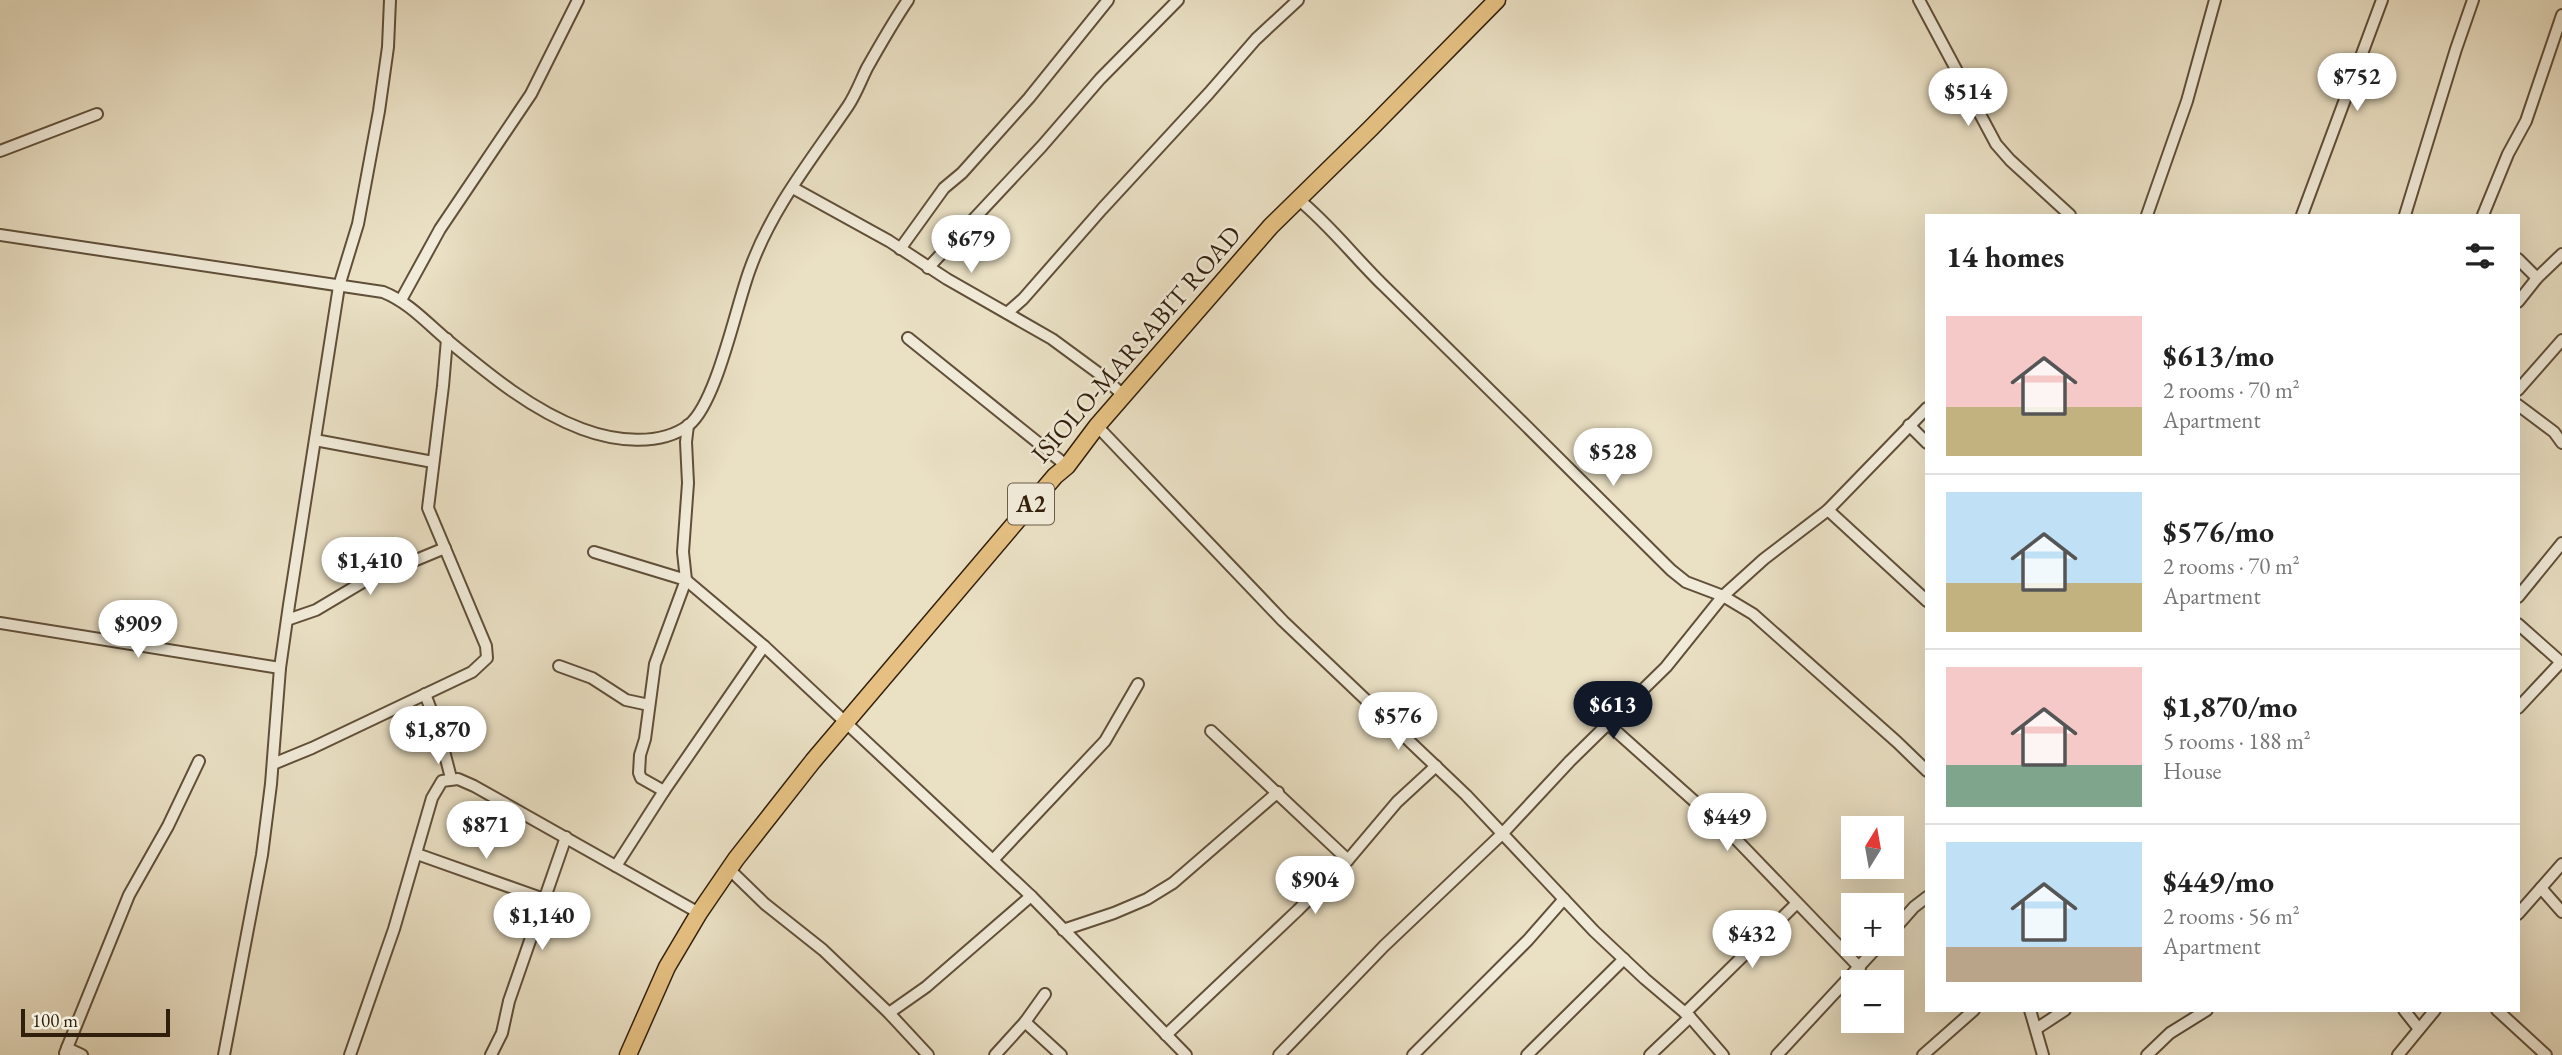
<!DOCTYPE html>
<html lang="en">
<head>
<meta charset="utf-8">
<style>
  :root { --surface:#fff; --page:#f6f6f6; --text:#222; --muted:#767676; --line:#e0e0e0; --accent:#111827 }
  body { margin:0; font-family:"EB Garamond",serif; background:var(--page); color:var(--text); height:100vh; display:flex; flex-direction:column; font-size:26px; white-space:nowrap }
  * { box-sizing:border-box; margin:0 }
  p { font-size:23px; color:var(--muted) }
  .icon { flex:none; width:38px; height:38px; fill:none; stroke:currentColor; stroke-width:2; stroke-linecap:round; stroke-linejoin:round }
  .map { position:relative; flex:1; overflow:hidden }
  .panel { position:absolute; left:1925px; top:214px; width:595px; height:798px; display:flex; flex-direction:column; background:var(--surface); border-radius:0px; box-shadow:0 7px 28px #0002 }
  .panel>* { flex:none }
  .needle { width:46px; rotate:11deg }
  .tools { position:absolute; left:1841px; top:816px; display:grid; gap:14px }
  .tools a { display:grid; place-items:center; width:63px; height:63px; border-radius:0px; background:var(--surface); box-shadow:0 7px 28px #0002; font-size:35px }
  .scale { position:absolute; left:21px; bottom:18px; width:149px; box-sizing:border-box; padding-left:7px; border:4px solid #321f0b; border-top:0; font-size:19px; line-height:24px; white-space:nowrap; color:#321f0b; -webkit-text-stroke:5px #f1ebd9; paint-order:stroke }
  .price { position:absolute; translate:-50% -60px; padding:0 16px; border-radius:24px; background:#fff; color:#222; font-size:23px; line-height:46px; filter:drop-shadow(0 2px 4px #0008) }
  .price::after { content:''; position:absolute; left:50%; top:42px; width:21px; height:16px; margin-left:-10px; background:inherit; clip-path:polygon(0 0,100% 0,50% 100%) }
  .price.on { background:var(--accent); color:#fff }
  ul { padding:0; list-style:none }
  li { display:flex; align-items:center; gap:21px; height:175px; padding:0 21px }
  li+li { border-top:2px solid var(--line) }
  li span { display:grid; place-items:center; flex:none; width:196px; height:140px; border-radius:0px; color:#555 }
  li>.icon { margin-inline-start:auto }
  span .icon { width:84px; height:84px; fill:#fffc; stroke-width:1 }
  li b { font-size:30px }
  h2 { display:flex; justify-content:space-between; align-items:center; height:84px; padding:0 21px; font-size:30px }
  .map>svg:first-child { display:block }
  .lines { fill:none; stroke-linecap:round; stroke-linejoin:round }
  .minor-casing { stroke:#604f39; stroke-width:14 }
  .highway-casing { stroke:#321f0b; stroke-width:19 }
  .minor { stroke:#f1ebd9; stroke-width:10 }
  .highway { stroke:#e5c082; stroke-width:16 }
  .labels { text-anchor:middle; stroke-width:5; stroke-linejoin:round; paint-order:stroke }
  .shield { fill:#f1ebd9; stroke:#6b5c49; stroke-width:2 }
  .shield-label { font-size:24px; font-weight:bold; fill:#321f0b }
  .street-label { font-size:26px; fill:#321f0b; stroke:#f1ebd9 }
</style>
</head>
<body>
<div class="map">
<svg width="2562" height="1055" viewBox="0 0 2562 1055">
  <rect width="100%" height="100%" fill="#eae0c4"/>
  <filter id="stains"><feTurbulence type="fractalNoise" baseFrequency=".00286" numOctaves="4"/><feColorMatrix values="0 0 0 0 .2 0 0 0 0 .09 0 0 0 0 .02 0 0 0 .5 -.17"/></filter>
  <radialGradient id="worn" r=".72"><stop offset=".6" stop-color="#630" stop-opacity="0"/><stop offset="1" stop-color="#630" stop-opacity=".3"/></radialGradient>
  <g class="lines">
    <g class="minor-casing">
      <g id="minor">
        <polyline points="1919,0 1996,144 2010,160 2070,215"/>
        <polyline points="0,151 97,114"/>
        <polyline points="793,188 889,241 947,279 1052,339 1101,375 1123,395"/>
        <path d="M1298,199C1330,225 1355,258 1384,286C1480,380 1576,475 1671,570L1686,582L1723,596L1753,614L1897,742L1927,771"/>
        <polyline points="2147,215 2187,101 2215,0"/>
        <polyline points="2302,215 2382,0"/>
        <polyline points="2405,215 2456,49 2473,0"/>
        <polyline points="2483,215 2508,154 2526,121 2562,15"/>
        <path d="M0,235L383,292C408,302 425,321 446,339C487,373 531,410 582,429C614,441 660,447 689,425C717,402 736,306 750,269C772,208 812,159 848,106C856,94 861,80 867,68C880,45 893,22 908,0"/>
        <polyline points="900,249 944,188 962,173 1029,98 1108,0"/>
        <polyline points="2518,259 2537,278"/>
        <polyline points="928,268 1042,146 1100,79 1178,0"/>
        <polyline points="401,300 440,229 531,94 578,0"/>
        <polyline points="2518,302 2537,278 2562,254"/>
        <polyline points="1007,313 1023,299 1102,209 1209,93 1256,39 1298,0"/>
        <polyline points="908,338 1067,466"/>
        <polyline points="2518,390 2562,340"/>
        <polyline points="2518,405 2554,432 2562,443"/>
        <polyline points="1909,425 1927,443"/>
        <polyline points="1097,426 1283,621 1466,795 1594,931 1645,979 1690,1017 1723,1055"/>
        <polyline points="315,440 433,462"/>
        <polyline points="1828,510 1927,601"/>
        <polyline points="594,552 686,580 764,646 1031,896 1186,1055"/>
        <polyline points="2518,597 2562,543"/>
        <polyline points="287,620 316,610 363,582 445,548"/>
        <polyline points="0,623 280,668"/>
        <polyline points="2518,624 2562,663"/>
        <polyline points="559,666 592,678 626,700 649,705"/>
        <polyline points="425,694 438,728 451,778"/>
        <polyline points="2518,708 2561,662"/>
        <polyline points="1608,724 1731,834 1860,968"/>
        <polyline points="1211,731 1348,860"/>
        <polyline points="273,764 312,748 472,672 487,658 486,646 428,508 443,386 447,339"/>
        <polyline points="664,791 641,778 639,773 640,755 645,739 655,664 686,580 683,552 688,483 686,442 688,425"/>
        <polyline points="417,854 544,899"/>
        <polyline points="993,860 1105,741 1138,684"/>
        <polyline points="616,866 664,791 764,646"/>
        <polyline points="729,869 765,904 823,950 889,1013 928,1055"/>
        <polyline points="2541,888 2562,912"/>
        <polyline points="2518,914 2562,864"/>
        <polyline points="1063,930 1114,913 1147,899 1173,883 1278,792"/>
        <polyline points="1892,932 1914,907 1927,897"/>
        <polyline points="2030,1010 2043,1055"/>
        <polyline points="2404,1010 2419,1029"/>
        <polyline points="2497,1010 2546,1055"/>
        <polyline points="889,1013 926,987 1031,896"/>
        <polyline points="1685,1013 1796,904"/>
        <polyline points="1025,1022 1061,1055"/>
        <polyline points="2036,1029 2065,1010"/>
        <polyline points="1166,1035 1298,910 1348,860 1397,802 1436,766"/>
        <polyline points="67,1048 129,895 168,826 199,761"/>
        <polyline points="65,1053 67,1048 82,1055"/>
        <polyline points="224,1055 262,855 271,784 280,668 289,605 339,286 358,224 379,111 388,47 390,0"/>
        <polyline points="350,1055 394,929 432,798 442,781 458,779 474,786 699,913"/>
        <polyline points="491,1055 502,1033 509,1001 566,837"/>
        <polyline points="995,1055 1025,1022 1045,994"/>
        <polyline points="1279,1055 1384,946 1502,834 1570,761 1666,667 1723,596 1764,559 1828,510 1927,408"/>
        <polyline points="1413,1055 1528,940 1564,899"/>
        <polyline points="1527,1055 1624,959"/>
        <polyline points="1650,1055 1690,1017"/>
        <polyline points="1777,1055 1881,943"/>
        <polyline points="1923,1055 1974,1010"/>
        <polyline points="2147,1055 2170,1033 2207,1010"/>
        <polyline points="2398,1055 2435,1010"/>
      </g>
    </g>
    <g class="highway-casing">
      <polyline id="highway" points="628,1055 667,967 699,913 736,859 813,761 1055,476 1067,466 1097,426 1271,226 1370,129 1497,0"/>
    </g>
    <use href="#minor" class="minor"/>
    <use href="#highway" class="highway"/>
  </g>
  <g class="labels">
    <rect class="shield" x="1008" y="483.5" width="46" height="41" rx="5"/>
    <g class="shield-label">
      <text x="1031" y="512">A2</text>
    </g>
    <g class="street-label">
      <text transform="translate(1136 344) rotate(-49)" y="9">ISIOLO-MARSABIT ROAD</text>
    </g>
  </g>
  <rect width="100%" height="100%" filter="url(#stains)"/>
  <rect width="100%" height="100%" fill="url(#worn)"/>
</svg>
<div class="tools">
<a><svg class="needle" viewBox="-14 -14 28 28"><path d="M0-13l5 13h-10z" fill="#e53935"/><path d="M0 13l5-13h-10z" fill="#767676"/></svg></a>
<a>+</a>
<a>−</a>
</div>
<div class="scale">100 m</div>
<b class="price" style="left:2357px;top:113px">$752</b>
<b class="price" style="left:1968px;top:128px">$514</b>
<b class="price" style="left:971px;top:275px">$679</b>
<b class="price" style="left:1613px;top:488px">$528</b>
<b class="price" style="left:370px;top:597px">$1,410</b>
<b class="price" style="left:138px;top:660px">$909</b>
<b class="price on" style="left:1613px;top:741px">$613</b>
<b class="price" style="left:1398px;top:752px">$576</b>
<b class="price" style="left:438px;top:766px">$1,870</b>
<b class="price" style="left:1727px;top:853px">$449</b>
<b class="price" style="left:486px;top:861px">$871</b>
<b class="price" style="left:1315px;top:916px">$904</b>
<b class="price" style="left:542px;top:952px">$1,140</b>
<b class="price" style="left:1752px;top:970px">$432</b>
<section class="panel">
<h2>14 homes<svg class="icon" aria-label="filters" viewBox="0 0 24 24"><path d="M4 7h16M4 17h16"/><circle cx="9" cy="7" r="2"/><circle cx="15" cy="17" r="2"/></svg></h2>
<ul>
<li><span style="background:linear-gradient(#f6c9c9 65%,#c2b280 0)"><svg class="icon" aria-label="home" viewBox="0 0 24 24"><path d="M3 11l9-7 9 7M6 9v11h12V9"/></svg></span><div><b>$613/mo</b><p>2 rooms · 70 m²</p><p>Apartment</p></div></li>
<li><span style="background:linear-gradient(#bfe0f5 65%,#c2b280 0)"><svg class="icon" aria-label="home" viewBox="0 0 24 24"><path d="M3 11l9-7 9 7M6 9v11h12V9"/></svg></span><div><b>$576/mo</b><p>2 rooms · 70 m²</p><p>Apartment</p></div></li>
<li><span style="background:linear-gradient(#f6c9c9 70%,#7fa58c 0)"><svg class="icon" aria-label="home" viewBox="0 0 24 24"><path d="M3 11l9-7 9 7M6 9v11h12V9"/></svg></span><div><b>$1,870/mo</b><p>5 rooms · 188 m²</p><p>House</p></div></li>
<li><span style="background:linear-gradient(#bfe0f5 75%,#b9a48a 0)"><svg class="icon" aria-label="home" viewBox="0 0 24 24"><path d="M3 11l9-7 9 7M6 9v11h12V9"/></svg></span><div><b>$449/mo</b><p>2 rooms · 56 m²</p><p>Apartment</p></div></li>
</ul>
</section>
</div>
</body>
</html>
